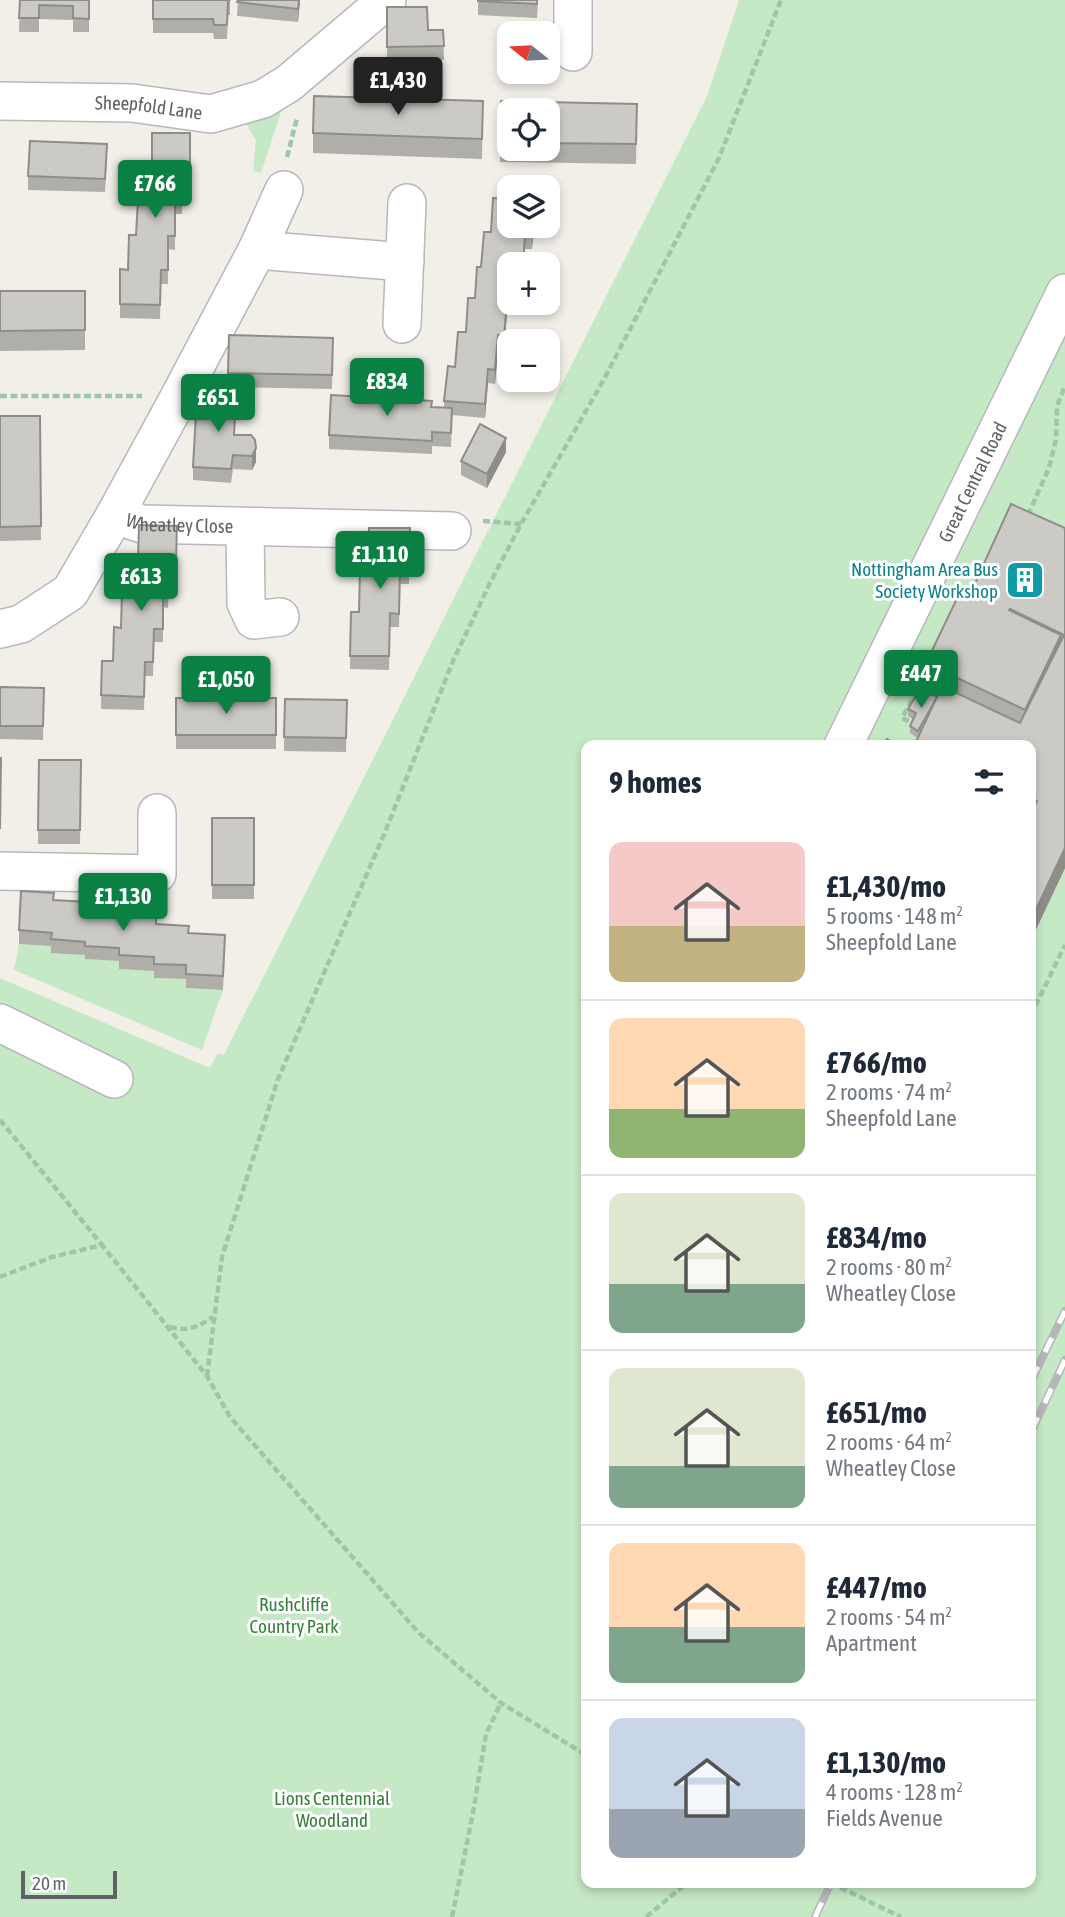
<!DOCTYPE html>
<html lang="en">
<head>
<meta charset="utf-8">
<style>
  :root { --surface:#fff; --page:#f6f6f7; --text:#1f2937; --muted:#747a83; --line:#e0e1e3; --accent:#0b8043 }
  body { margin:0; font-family:"Asap Condensed",sans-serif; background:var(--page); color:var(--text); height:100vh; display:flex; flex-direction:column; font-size:26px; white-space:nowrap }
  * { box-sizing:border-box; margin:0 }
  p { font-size:23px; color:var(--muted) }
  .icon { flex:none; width:38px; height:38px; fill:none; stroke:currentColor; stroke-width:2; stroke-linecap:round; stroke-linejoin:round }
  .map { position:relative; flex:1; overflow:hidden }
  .sheet { position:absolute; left:581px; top:740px; width:455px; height:1148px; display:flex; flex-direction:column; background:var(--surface); border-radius:14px; box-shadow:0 4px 10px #0003 }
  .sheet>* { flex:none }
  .needle { width:46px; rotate:288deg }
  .controls { position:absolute; left:497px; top:21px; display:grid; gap:14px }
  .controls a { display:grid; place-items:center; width:63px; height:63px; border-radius:14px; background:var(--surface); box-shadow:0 4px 10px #0003; font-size:35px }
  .scale { position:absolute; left:21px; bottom:18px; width:96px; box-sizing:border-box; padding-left:7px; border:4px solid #5f6368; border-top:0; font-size:19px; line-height:24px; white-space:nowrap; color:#5f6368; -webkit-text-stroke:5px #fff; paint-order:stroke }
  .price { position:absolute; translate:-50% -60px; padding:0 16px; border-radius:7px; background:var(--accent); color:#fff; font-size:23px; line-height:46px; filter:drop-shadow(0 2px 4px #0008) }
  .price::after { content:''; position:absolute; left:50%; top:42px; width:21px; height:16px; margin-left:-10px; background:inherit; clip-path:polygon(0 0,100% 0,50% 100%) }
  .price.selected { background:#222; color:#fff }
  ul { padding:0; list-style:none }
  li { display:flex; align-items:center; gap:21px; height:175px; padding:0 28px }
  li+li { border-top:2px solid var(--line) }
  li span { display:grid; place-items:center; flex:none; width:196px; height:140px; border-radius:14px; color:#555 }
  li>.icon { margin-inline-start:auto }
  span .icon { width:84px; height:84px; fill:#fffc; stroke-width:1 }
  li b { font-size:30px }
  h2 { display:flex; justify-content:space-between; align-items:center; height:84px; padding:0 28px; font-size:30px }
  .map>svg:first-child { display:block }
  .green { fill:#c5e8c5; fill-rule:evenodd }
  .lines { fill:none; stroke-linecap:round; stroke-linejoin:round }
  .minor-casing { stroke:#b5b8bc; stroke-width:40 }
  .path { stroke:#9cc7a9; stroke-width:4.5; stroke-dasharray:7 3.5; stroke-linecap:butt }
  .minor { stroke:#fff; stroke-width:37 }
  .rail-casing { stroke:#b6b7b8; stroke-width:8 }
  .rail { stroke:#fff; stroke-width:5; stroke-dasharray:16; stroke-linecap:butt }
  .path-bridge { stroke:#9cc7a9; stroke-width:4.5; stroke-dasharray:7 3.5; stroke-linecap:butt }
  .wall { fill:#afaea9; fill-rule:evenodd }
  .shaded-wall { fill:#8f8d8a }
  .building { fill:#cccac5; stroke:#8f8d8a; stroke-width:2 }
  .labels { text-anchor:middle; stroke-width:6; stroke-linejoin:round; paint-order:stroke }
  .street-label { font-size:19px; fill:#5f6368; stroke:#fff }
  .culture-label { font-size:19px; fill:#0d838f; stroke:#fff; text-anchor:end }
  .park-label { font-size:19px; fill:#348238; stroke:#fff }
</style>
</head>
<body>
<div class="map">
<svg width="1065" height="1917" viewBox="0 0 1065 1917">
  <rect width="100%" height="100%" fill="#f1efe8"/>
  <g class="green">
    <path d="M739,0H1065V1917H0V978L210,1068L218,1053L224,1055L707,96ZM586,746H1031V1883H586Z"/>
    <polygon points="284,102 261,173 253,171 256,140 242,117"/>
    <polygon points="19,944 52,946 85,955 86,959 119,961 154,971 154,978 186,979 186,988 223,990 202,1050 14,970"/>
  </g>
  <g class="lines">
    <g class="minor-casing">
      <g id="minor">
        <polyline points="573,52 573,0"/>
        <path id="s1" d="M0,101L132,103L211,114L263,99L289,83L387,0"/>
        <polyline points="257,250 405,262"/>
        <polyline points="402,324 407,203"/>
        <path id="s2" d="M115,515L142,524L452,531"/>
        <polyline points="245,527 246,603 254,620 280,617"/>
        <polyline points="0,629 21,624 70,592 115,515 176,403 257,250 284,190"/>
        <path id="s3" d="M843,746L1065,293"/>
        <polyline points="0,871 157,874 157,813"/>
        <polyline points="0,1023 114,1079"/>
      </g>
    </g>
    <g class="path">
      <polyline points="287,157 297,118"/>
      <polyline points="0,396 142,396"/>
      <polyline points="1028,515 1049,468 1056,439 1057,406 1065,386"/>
      <polyline points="483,521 521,524"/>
      <polyline points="912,700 902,718 914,724"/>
      <polyline points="1031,1015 1065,945"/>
      <polyline points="0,1120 102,1245"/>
      <polyline points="0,1277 52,1257 102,1245 207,1376 230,1417 418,1632 501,1703 586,1755"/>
      <path d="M170,1327C189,1332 197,1327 213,1317"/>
      <polyline points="207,1376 222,1257 278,1079 385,832 453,661 490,583 521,524 602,383 719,158 781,0"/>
      <polyline points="452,1917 473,1813 486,1734 501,1703"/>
      <polyline points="646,1917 687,1883"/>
    </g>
    <use href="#minor" class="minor"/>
    <g class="rail-casing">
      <g id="rail">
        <polyline points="1031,1381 1065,1311"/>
        <polyline points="1031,1432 1065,1360"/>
        <polyline points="815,1917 831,1883"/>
      </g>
    </g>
    <use href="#rail" class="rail"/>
    <polyline class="path-bridge" points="831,1883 901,1917"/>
  </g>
  <g class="wall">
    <polygon points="20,0 89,0 89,32 73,32 73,20 39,19 39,32 19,32"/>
    <polygon points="153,0 230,0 230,15 228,15 227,39 214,39 213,33 153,33"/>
    <polygon points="238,0 300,0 298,22 237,16"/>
    <polygon points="478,0 538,0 537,18 478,15"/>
    <polygon points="387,7 428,30 443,30 444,60 387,60"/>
    <polygon points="483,101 482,159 313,153 313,133"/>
    <path d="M501,101L637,104L636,164L500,162ZM509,110H548V149H509Z"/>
    <polygon points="190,133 190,183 183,183 182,214 175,214 175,250 168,249 168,284 161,284 160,319 120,318 120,269 128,270 143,200 152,169"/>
    <polygon points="107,158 105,192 28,190 28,176"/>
    <polygon points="509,226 534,226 532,249 525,249 524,264 509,264 509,303 514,303 513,315 507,314 504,350 498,349 495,384 488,383 485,418 452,415 451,447 432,446 432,454 329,449 329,435 432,407 444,408 444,401 466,332 491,232"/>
    <polygon points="0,291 85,291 85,350 0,351"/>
    <polygon points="229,335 333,338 332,389 228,387"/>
    <polygon points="236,412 234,435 251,435 256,462 252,470 233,469 231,483 193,480 193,467"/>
    <polygon points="0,416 40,416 41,540 0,541"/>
    <polygon points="506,452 487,488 461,475 461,461"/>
    <polygon points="177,526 176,575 169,575 168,608 163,607 163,642 154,642 153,676 145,676 144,710 101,709 102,661 113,661 129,593 138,560"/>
    <polygon points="410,528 409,584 400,584 399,627 390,627 389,670 350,669 351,612 359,612 368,569"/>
    <polygon points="1065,528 1065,868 1031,940 1031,746 918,738 910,733 910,726 913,719 908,716 908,709 922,701 937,697 940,690 926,683 926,663 971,592"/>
    <polygon points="0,687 44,688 43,740 0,739"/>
    <rect x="176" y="698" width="100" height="51"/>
    <polygon points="285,699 347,700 346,752 284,751"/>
    <polygon points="39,760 81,760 80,844 38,844"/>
    <rect x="212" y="818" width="42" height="81"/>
    <polygon points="54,900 156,924 189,933 225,949 223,990 186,988 186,979 154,978 154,971 119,969 119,961 85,959 85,955 51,953 51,946 19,944 19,930"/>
  </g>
  <g class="shaded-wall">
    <polygon points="299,0 300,0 298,22 298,9"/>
    <polygon points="533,226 534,226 532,249 532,236"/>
    <polygon points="507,301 507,314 504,350 504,336"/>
    <polygon points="498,335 498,349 495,384 495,370"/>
    <polygon points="488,369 488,383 485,418 485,404"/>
    <polygon points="506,438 506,452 487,488 487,474"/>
    <polygon points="256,448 256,462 252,470 252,456"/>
    <polygon points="1061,635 1061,655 1025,730 1025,710"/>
    <polygon points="1065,848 1065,868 1031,940 1031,920"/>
    <polygon points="1034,1528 1034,1542 1031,1550 1031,1536"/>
  </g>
  <g class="building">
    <polygon points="20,0 89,0 89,19 73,18 73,6 39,5 39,18 19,18"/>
    <polygon points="153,0 230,0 228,1 227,25 214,25 213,19 153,19"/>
    <polygon points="238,0 299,0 298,9 237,2"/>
    <polygon points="478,0 537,0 537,4 478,1"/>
    <polygon points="387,7 427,7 428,30 443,30 444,46 387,47"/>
    <polygon points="314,96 483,101 482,139 313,133"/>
    <polygon points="501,101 637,104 636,144 548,143 548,110 509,110 509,142 500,142"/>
    <polygon points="152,133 190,133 190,169 183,169 182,201 175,201 175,236 168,236 168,270 161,270 160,305 120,304 120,269 128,270 129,235 136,235 138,200 143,200 144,168 152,169"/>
    <polygon points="30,141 107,144 105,179 28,176"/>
    <polygon points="493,198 509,199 509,226 533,226 532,236 525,235 523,264 509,264 509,301 507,301 504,336 498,335 495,370 488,369 485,404 444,401 448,366 455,367 458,332 466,332 468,298 475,298 477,267 481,267 484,232 491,232"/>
    <polygon points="0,291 85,291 85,330 0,331"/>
    <polygon points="229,335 333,338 332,375 228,373"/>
    <polygon points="331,395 432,401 431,407 452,408 451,433 432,432 432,441 329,435"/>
    <polygon points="197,396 236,398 234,435 251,435 255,440 256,448 252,456 233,455 231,469 193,467"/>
    <polygon points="0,416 40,416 41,526 0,527"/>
    <polygon points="480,424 506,438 487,474 461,461"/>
    <polygon points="1011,504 1065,528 1065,848 1031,920 1031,814 1037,801 1031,798 1031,746 914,746 942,686 1020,723 1064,635 1010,609 1009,610 1061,635 1025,710 926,663 962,588 971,592"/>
    <polygon points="139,525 177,526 176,561 169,561 168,594 163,594 163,629 154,629 153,662 145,662 144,697 101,695 102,661 113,661 114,627 121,628 122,592 129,593 130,560 138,560"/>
    <polygon points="369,528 410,528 409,570 400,570 399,614 390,613 389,656 350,656 351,612 359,612 360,569 368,569"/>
    <polygon points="0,687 44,688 43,726 0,726"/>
    <polygon points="928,692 937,697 918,731 910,726 916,713 908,709 915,697 922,701"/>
    <rect x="176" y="698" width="100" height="37"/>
    <polygon points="285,699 347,700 346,738 284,737"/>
    <polygon points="887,739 899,746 884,746"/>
    <polygon points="0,758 1,758 0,829"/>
    <polygon points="39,760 81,760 80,830 38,830"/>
    <rect x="212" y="818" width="42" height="67"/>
    <polygon points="21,891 54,893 53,900 88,902 88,907 122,909 121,916 156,918 156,924 189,926 188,933 225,935 223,976 186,974 186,965 154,964 154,957 119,955 119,948 85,946 85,942 51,939 52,933 19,930"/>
    <polygon points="1031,1527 1034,1528 1031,1536"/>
  </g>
  <defs>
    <g id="building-square" transform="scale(2.0125)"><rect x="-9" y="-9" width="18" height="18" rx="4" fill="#0f9aa8" stroke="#fff"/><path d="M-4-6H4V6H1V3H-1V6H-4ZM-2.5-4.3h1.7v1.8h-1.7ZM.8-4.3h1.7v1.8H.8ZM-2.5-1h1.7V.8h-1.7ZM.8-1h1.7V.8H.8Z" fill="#fff"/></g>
  </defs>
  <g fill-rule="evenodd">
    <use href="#building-square" x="1025" y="580"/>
  </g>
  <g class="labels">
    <g class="street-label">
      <text dy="7" stroke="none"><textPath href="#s1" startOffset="149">Sheepfold Lane</textPath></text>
      <text dy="7" stroke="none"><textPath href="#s3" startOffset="294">Great Central Road</textPath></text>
      <text dy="7" stroke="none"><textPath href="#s2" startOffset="66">Wheatley Close</textPath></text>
    </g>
    <g class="culture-label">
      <text x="998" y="576">Nottingham Area Bus<tspan x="998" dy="22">Society Workshop</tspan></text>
    </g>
    <g class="park-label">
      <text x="294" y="1611">Rushcliffe<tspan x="294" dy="22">Country Park</tspan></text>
      <text x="332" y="1805">Lions Centennial<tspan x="332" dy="22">Woodland</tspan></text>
    </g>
  </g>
</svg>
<div class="controls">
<a><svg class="needle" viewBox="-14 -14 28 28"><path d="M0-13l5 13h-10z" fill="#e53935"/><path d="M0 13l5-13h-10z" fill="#747a83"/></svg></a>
<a><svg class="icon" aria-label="locate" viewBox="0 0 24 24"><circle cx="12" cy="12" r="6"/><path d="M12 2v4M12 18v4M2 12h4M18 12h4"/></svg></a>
<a><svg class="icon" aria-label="layers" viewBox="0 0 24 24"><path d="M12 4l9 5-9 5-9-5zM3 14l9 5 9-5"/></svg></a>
<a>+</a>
<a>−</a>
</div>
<div class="scale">20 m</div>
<b class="price selected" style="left:398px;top:117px">£1,430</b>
<b class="price" style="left:155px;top:220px">£766</b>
<b class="price" style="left:387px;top:418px">£834</b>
<b class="price" style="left:218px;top:434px">£651</b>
<b class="price" style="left:380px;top:591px">£1,110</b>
<b class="price" style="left:141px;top:613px">£613</b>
<b class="price" style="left:921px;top:710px">£447</b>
<b class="price" style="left:226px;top:716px">£1,050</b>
<b class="price" style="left:123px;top:933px">£1,130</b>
<section class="sheet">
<h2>9 homes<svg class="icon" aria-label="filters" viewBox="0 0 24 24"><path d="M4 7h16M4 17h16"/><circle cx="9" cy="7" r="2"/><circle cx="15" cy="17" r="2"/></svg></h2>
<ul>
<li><span style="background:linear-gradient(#f6c9c9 60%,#c2b280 0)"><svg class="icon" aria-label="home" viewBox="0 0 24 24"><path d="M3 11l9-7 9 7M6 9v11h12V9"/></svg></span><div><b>£1,430/mo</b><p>5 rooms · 148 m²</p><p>Sheepfold Lane</p></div></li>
<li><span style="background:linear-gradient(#ffd9b3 65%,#8fb573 0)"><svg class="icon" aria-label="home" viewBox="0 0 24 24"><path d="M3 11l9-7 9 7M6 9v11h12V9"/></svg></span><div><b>£766/mo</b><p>2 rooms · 74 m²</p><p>Sheepfold Lane</p></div></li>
<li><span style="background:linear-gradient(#dfe7d0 65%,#7fa58c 0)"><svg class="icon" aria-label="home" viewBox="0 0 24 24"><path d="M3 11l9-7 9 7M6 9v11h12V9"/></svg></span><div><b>£834/mo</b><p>2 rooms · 80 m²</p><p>Wheatley Close</p></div></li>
<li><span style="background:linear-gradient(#dfe7d0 70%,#7fa58c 0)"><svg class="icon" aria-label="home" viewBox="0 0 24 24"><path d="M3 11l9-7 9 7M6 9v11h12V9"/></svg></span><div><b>£651/mo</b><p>2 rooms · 64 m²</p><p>Wheatley Close</p></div></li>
<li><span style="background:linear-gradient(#ffd9b3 60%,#7fa58c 0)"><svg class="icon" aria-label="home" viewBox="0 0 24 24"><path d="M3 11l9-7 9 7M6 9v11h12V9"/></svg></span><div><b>£447/mo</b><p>2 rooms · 54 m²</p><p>Apartment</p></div></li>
<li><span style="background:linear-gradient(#c9d6e8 65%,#9aa5b1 0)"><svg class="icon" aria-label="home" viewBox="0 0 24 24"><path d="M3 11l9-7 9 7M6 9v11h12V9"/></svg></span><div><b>£1,130/mo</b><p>4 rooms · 128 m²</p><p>Fields Avenue</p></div></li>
</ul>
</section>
</div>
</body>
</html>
